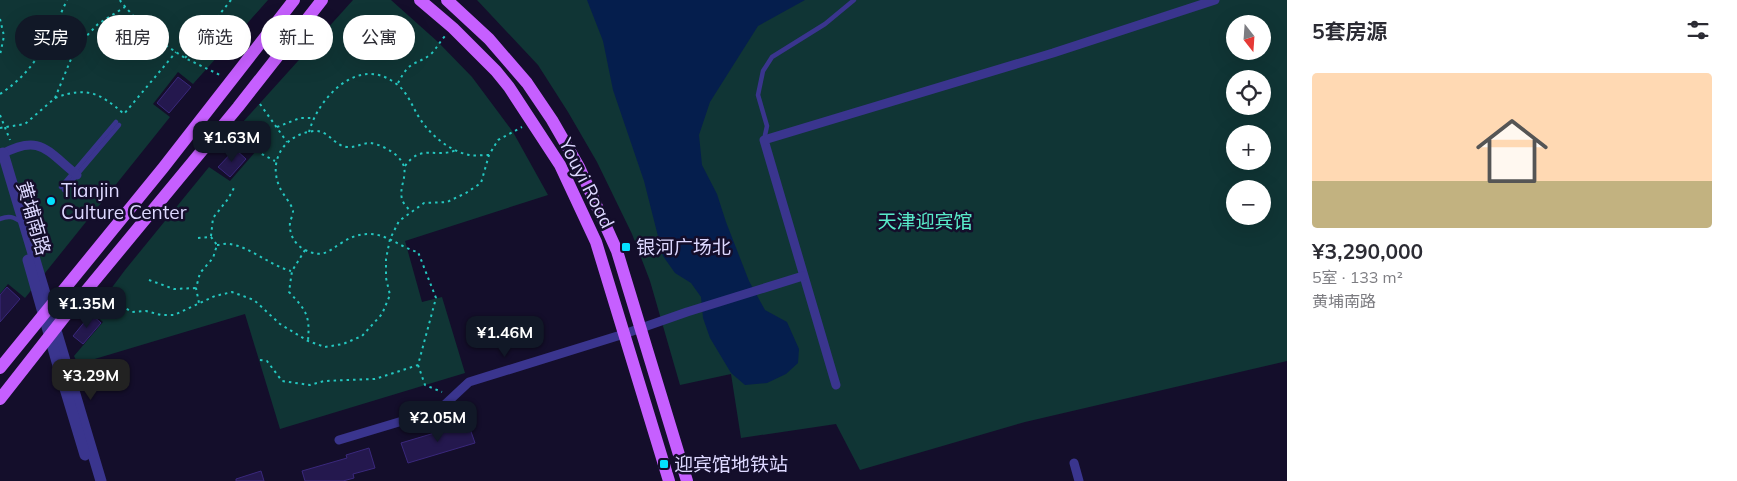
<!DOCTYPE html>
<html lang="zh">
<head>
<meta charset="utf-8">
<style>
  :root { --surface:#fff; --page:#f2f2f3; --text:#2b2b33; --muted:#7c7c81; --accent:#111827 }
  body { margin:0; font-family:Mulish,"Noto Sans SC",sans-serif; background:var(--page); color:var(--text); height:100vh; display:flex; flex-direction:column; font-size:19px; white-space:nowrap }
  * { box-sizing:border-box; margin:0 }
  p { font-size:16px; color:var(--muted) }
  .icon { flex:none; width:28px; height:28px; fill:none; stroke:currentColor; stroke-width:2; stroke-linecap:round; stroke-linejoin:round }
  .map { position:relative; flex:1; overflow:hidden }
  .side { display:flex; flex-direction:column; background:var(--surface); width:450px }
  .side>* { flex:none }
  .banner { position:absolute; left:15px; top:15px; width:475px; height:45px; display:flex; gap:10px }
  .needle { width:32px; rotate:163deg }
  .fabs { position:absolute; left:1226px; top:15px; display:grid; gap:10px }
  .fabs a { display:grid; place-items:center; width:45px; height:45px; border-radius:50%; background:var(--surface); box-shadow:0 5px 20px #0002; font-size:25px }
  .price { position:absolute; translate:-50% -42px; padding:0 11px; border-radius:10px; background:var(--accent); color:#fff; font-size:16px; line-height:32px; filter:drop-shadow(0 1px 2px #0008) }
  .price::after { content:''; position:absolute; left:50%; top:30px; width:15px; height:11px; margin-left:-8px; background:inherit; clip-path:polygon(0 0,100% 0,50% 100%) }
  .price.on { background:#222; color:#fff }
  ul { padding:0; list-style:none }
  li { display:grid; align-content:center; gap:10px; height:265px; padding:0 25px }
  li span { display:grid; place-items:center; height:155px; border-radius:5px; color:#555 }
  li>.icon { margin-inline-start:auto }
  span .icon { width:90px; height:90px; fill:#fffc; stroke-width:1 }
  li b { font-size:21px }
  h2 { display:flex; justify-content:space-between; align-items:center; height:60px; padding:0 25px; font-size:21px }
  .pill { padding:0 18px; border-radius:22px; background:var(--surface); box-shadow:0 5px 20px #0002; font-size:18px; line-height:45px }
  .pill.on { background:var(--accent); color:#fff }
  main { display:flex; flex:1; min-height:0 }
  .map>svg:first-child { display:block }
  .green { fill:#103535; fill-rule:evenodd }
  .water { fill:#051e4d }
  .building { fill:#24184e; stroke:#3a287c }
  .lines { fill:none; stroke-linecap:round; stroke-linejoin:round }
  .path { stroke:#24c7c0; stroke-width:2; stroke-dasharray:2.5 4; stroke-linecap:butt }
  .service { stroke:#3a358e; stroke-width:4.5 }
  .minor { stroke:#3a358e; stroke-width:9 }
  .tertiary { stroke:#3a358e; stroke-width:11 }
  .primary { stroke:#c65fff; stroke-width:12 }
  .poi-dot { fill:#04e1ff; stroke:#140e2b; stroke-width:2 }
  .labels { text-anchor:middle; stroke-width:5; stroke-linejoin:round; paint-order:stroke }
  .street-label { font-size:19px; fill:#ddd8ff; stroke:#140e2b }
  .poi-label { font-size:19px; fill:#ddd8ff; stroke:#140e2b; text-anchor:start }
  .park-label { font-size:19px; fill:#58ebc9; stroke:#140e2b }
</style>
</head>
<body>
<main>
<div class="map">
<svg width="1287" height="481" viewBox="0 0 1287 481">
  <rect width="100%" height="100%" fill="#140e2b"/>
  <g class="green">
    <polygon points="0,0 268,0 193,84 178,72 153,104 170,117 25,298 8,284 0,294"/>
    <polygon points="353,0 391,0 438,42 472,77 513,132 548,195 405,241 422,302 442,297 465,373 280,429 245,314 78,364 74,356 103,322 93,313 125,270 209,167 230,181 256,151 233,133"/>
    <path d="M477,0H1287V361L1025,422L860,470L836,424L741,438L731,374L680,385L650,281L632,234L597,162L568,112L538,65ZM1235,24H1262V51H1235ZM1235,79H1262V106H1235ZM1235,134H1262V161H1235ZM1235,189H1262V216H1235Z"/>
  </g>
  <polygon class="water" points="587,0 805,0 758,26 710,102 699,135 702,165 717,194 726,222 749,281 765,310 787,322 799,349 798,363 786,374 767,383 745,385 731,373 710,338 703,318 701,297 691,283 675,273 663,256 644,181 613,90 603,41"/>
  <g class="building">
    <polygon points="178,77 191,87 169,113 157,103"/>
    <polygon points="235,149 246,159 230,177 218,167"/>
    <polygon points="7,287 20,299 0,322 0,295"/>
    <polygon points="91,314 101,323 83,344 73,336"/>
    <polygon points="468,423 475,443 408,463 401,443"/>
    <polygon points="369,448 375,468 353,474 354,478 343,481 305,481 302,471 347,458 346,455"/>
    <polygon points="261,471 264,481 236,481 236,479"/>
  </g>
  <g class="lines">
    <g class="path">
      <polyline points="120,0 121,2 150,35 185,58 222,76"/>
      <polyline points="0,19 4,36 0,55"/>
      <polyline points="185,58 231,0"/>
      <path d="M398,83C402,76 405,69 413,64C419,61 425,59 431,54C437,48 440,41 446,35"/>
      <path d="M0,94C36,71 50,37 67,0"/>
      <path d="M55,98C87,86 100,93 124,114L176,52"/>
      <polyline points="260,104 287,142"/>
      <polyline points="0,115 10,140"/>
      <polyline points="277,127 300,118 313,118"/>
      <polyline points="0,128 25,124 55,98 76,47 98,24 125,7"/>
      <path d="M309,132C318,98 358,55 395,83C406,90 411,103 417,114C428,133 447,150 469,155C475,156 482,155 489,155"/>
      <polyline points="256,151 275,161"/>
      <path d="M405,166C422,143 435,159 456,150"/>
      <polyline points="211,236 213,218 228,199 235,186"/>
      <polyline points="198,238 211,237 217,245 213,258 200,273 196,288 199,303"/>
      <path d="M217,245C221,245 225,243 229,244C249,246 269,265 291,271"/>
      <path d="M305,250L292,271L289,292C307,311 310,316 308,341"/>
      <polyline points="149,280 174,289 196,288"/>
      <polyline points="81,318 102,291 111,300 132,312 146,311 161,315 174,315 215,296 232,292 254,300 280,324 308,341 325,347 343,344 362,336 382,314 390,295 386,278 386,259 390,239 399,221 424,203 447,202 466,193 481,183 489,155 498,140 522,127"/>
      <path d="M260,360L267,361L282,381L310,385L324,381L375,379L418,365L436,298L418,252C401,248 386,233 368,234C359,234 351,237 343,242C329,250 324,259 305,250C294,244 289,234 290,222C291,219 293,214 293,211C292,204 283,195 280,188C267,160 285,134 314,131C329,130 334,146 347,147C355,148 362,143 370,143C379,144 391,150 397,156C413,171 398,184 402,199C403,204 408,208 411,212"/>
      <polyline points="418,365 425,385 442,392"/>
    </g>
    <g class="service">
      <polyline points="764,140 767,126 758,95 763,71 772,57 825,24 854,0"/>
      <polyline points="61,187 116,122"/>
      <polyline points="64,190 119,125"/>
      <path d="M0,219C9,215 14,217 21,222"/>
    </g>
    <g class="minor">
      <path d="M0,155C40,133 46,150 77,175"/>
      <polyline points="836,385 764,140 1053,53 1215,0"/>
      <polyline points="339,440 439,410 469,382 624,334 687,312 803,276"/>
      <polyline points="1074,463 1079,481"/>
    </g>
    <g class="tertiary">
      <polyline points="3,153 101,481"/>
      <polyline points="28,260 57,362 85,455"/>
    </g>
    <g class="primary">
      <polyline points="420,0 453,28 496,71 509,87 560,165 596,242 669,481"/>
      <polyline points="447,0 489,39 527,83 552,120 579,167 617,251 687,481"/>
      <polyline points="0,368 163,168 294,0"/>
      <polyline points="0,399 62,320 238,107 322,0"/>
    </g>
  </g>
  <g class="poi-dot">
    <circle cx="51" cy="201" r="5"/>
    <rect x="621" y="242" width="10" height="10" rx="2.5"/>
    <rect x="659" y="459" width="10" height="10" rx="2.5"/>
  </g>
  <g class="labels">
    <g class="street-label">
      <text transform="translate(587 183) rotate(63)" y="7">Youyi Road</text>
      <text transform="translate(34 218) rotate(74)" y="7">黄埔南路</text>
    </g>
    <g class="poi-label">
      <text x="61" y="197">Tianjin<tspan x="61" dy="22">Culture Center</tspan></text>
      <text x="636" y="254">银河广场北</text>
      <text x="674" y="471">迎宾馆地铁站</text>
    </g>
    <g class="park-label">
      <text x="925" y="228">天津迎宾馆</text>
    </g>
  </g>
</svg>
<div class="fabs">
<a><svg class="needle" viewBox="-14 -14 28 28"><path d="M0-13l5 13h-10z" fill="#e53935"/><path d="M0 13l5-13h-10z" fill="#7c7c81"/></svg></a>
<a><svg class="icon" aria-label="locate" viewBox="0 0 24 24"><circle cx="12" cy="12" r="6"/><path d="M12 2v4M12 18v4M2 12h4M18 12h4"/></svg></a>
<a>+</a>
<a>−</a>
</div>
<b class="price" style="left:232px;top:163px">¥1.63M</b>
<b class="price" style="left:87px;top:329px">¥1.35M</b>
<b class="price" style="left:505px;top:358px">¥1.46M</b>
<b class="price on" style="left:91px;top:401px">¥3.29M</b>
<b class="price" style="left:438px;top:443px">¥2.05M</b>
<div class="banner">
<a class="pill on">买房</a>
<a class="pill">租房</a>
<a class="pill">筛选</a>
<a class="pill">新上</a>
<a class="pill">公寓</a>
</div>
</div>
<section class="side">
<h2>5套房源<svg class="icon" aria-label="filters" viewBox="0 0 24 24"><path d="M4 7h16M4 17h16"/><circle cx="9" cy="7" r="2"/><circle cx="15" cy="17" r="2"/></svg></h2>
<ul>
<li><span style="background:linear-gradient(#ffd9b3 70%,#c2b280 0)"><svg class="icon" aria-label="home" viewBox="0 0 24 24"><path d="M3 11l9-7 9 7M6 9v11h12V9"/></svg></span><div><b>¥3,290,000</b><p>5室 · 133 m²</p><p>黄埔南路</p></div></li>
</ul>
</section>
</main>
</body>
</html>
